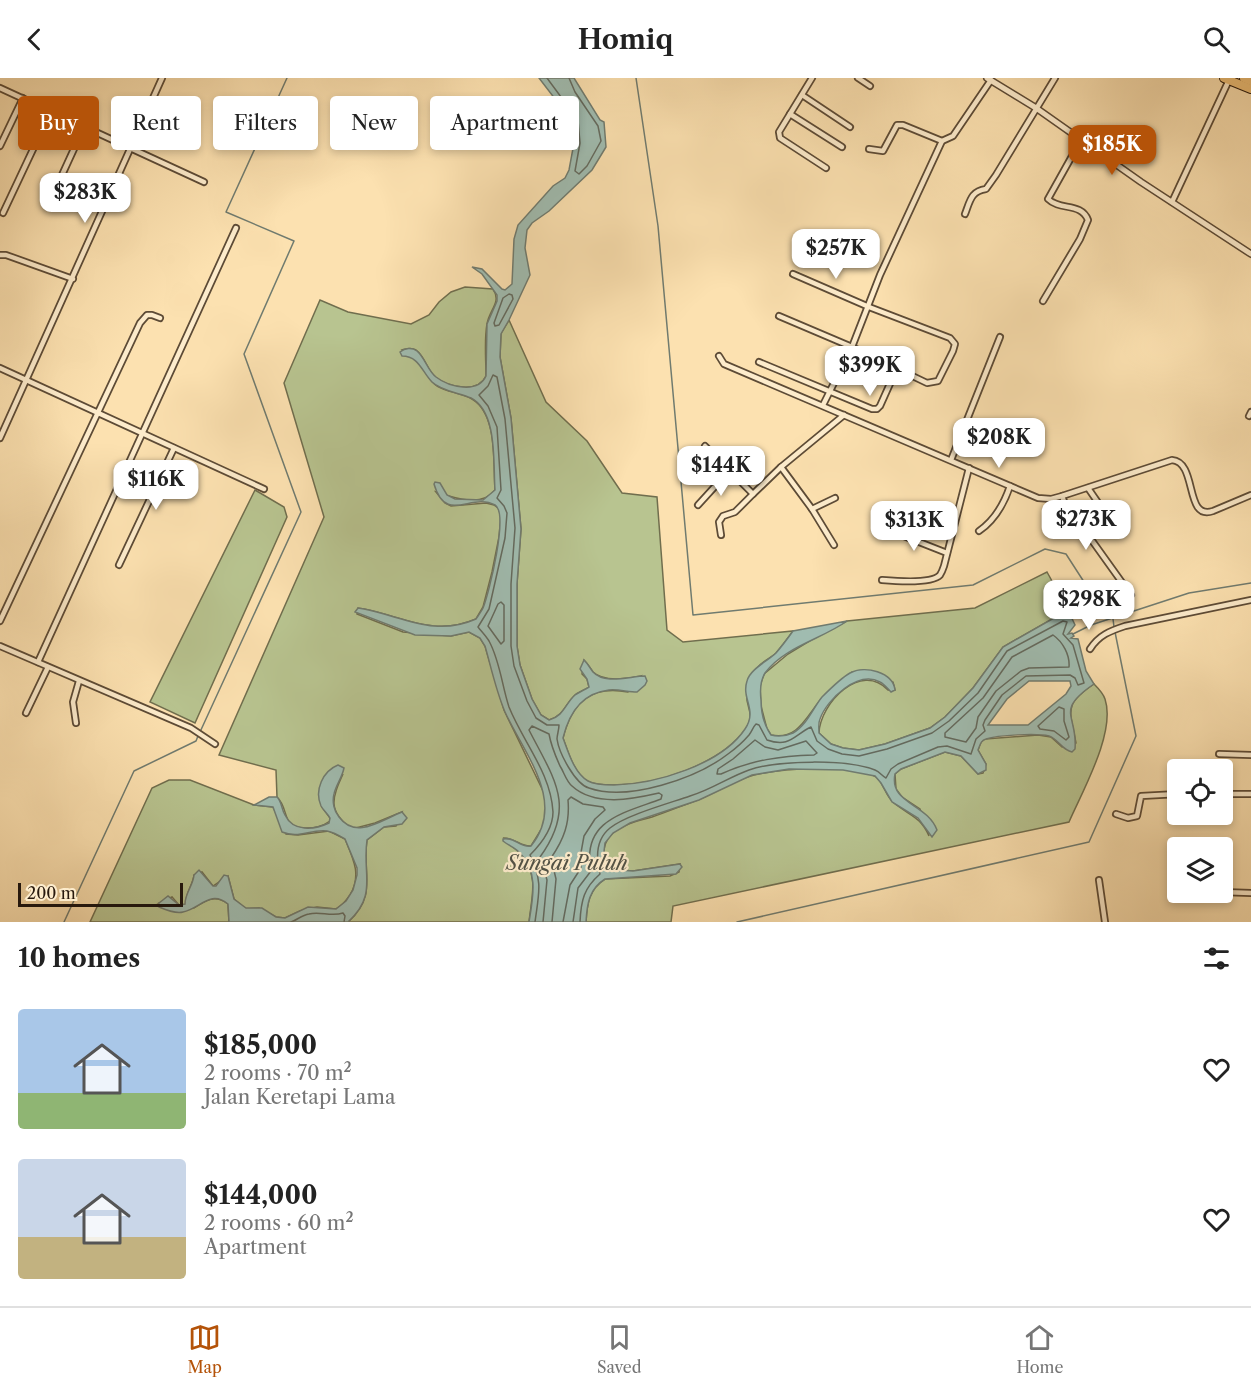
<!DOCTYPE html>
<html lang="en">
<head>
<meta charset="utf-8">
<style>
  :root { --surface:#fff; --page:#f6f6f6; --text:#222; --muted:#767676; --line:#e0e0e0; --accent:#b45309 }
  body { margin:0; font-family:"Libre Caslon Text",serif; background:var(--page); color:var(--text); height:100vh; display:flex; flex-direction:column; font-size:22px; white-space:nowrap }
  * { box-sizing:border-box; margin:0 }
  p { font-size:20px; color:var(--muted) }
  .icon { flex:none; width:33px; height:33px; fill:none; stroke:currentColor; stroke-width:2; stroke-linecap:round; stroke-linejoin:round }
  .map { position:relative; height:844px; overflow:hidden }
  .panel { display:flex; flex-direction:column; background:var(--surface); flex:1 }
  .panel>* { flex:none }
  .hud { position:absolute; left:18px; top:18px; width:600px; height:54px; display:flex; gap:12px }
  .buttons { position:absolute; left:1167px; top:681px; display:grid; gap:12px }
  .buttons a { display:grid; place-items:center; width:66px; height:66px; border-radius:6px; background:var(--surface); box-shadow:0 3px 9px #0003; font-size:30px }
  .scale { position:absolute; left:18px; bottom:15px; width:165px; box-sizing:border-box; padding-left:6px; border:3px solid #28190d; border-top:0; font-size:16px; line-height:21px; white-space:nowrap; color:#28190d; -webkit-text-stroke:4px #fdeccc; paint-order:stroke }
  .price { position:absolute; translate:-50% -51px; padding:0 14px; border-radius:12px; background:#fff; color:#222; font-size:20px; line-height:39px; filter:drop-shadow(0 2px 3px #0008) }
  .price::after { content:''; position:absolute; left:50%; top:36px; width:18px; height:14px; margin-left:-9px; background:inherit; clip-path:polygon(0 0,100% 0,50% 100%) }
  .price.selected { background:var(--accent); color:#fff }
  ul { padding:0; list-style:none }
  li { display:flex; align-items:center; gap:18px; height:150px; padding:0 18px }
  li span { display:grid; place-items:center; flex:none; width:168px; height:120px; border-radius:6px; color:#555 }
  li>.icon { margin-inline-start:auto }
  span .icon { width:72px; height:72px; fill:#fffc; stroke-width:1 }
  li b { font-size:26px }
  h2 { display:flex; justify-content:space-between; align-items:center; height:72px; padding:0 18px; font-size:26px }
  .chip { padding:0 21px; border-radius:6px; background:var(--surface); box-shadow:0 3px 9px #0003; font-size:21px; line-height:54px }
  .chip.selected { background:var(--accent); color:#fff }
  header { display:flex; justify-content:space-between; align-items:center; height:78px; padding:0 18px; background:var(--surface); font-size:27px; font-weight:800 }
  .dock { display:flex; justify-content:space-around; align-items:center; height:84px; border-top:2px solid var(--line); background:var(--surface); font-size:16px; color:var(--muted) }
  .dock a { display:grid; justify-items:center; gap:3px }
  .dock .selected { color:var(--accent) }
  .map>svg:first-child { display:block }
  .green { fill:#b8c490; stroke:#706e4e; stroke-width:1.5 }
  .water { fill:#a0bcb0; stroke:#707b6f; stroke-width:1.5; fill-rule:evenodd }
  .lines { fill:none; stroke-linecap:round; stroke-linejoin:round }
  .shore { stroke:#646a5e; stroke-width:1.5 }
  .stream { stroke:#707b6f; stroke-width:1.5 }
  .minor-casing { stroke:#5d4b36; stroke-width:8 }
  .tertiary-casing { stroke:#5d4b36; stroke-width:8 }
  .trunk-casing { stroke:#28190d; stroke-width:10 }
  .minor { stroke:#fdeccc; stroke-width:4.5 }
  .tertiary { stroke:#fdeccc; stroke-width:5 }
  .trunk { stroke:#eec078; stroke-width:8 }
  .labels { text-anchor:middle; stroke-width:4.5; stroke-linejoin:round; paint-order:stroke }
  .water-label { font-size:20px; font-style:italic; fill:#525246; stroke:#fdeccc }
</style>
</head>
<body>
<header><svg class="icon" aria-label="back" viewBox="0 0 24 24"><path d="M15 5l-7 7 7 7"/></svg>Homiq<svg class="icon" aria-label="search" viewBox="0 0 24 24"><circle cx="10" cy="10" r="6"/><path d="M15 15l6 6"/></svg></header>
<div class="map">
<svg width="1251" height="844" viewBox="0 0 1251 844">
  <rect width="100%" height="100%" fill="#fce1b0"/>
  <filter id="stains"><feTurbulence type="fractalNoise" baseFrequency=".00333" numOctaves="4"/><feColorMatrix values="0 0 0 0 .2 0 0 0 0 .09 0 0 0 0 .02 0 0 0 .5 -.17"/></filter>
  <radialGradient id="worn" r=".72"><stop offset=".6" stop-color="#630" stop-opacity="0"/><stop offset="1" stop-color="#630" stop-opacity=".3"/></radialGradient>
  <g class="green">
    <path d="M465,209L493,211C502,224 489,232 487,246C484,262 486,281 486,298C478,316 448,309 435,299C427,292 425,278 416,272C411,269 406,271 402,272C406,276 412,279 417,283C425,290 428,302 437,308C447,314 461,315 472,321C498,336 493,386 495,412C482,430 454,420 436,414L445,425L451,428L486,425L494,427L498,430L501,437L499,459L492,494L483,529L476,541C435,559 404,539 364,531L358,530L357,536L403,554L451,558L469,554L480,560L485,568L504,632L545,717L547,736L544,747L531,768C521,769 515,760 504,760C509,768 515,769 521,776C539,799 532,816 529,844H348C378,817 362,796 367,762L384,749L396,748L402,734L375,745L352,751C327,733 332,720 343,696L322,729L330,740V743C323,748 316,750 307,750C280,751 290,731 277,719L276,692L219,677L324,439L284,305L320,222L348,234L411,246L429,237L439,224L451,214Z"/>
    <path d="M509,242L546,324L587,363L622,415L657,419L667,552L683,564L793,553C788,560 782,568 776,575C771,580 763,583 758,589C754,594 748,607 747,614C744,628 757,635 745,652C720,686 659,706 618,707C609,707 596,708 587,703C574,695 568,674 563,660C572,624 591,607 628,614L641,598C628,601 603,604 593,594C590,590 588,586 584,582L582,596L587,601L589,609C585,612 579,614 575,617C565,626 564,638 549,642L541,637L532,621L520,587L517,568V506L521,451L511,340L500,279L501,255Z"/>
    <polygon points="255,412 284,429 287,439 195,645 150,624"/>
    <path d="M1047,494L1068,532L1003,569L973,610L945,639L930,650L885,666L859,672L843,670L831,666L819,655C820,625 861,583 888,612H895L893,604L852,594C842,602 832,610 823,619C807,636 799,663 771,657L767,651L761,628L760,608L764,596L788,576L811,562L847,543L975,530Z"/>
    <path d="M1094,606C1098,610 1103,615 1105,621C1116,654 1083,712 1069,744L673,828L671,844H586C587,826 589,811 605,801L670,798L679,794L680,786L633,793L606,791C601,778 603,763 614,754C626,745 639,743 652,739C667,734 681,728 695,723C715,716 733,702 754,697C778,691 855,685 876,699C884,705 885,718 894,725C910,738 920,738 929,758L920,731L902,719L896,711L895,696L901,691L945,674L961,678L978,696L983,695L986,686L978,672L981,664L985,661L1038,657L1051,659L1062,669L1076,665C1070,632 1063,627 1094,606Z"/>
    <path d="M169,702H190L254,727L273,729L286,756L298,757L329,753L345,761C353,780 362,797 350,817C346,823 342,828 336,831L317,829L300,833L285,840L276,839L259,830L246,831L234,821L228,798L213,808L202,794L194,797C193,807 185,815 186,826L183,828L179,827L172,819L159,825L194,830C206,822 215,816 228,826L229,844H90L152,710Z"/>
  </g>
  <g class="water">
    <path d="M539,0H574L600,42L604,44L606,69L592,92L549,133L532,145L527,152L525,170L530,197L509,242L501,256L500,279L511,340L521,451L517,506V568L520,587L532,621L541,637L549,642C564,638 565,626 575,617C579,614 584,612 589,609L587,601L580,591L584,582C588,586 590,590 593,594C605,607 630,598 645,598L647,603L645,607L637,614C628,614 618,611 609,612C582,615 569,635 563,660C568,673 574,695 588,703C595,707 606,707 614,707C655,706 721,687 745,651C758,632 741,621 747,603C750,591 768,583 776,575C782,568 788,560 793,553L847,543C822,561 784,569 765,595C760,603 760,613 761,622C761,634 764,647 771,657C778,659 786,658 793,655C807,647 813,630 822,619C830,611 841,600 850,595C865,587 893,594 895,612L891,614C888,611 884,606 880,604C858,592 827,621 820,641C818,645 819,650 819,655L831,666L843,670L859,672L885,666L930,650L945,639L973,610L1003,569L1068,532L1075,547L1068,556L1072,555L1074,558L1071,560L1078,561L1086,593L1094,606C1054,633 1078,637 1075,671L1072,674C1062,672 1058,661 1049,658C1037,655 998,657 986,661C981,662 980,667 978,672L986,686V692L978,696L961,678L945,674L901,691L895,696C889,726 927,725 937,752L932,759L918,740L892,724L881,705L875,698L843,692L789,691L752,697L699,722L630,745L613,755L605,765L603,782L606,791L633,793L680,786L682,789L676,796L605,801C589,811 587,826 586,844H529C533,819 539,794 519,774C515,770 508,767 503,763V761C514,758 520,770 531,768C567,724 524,676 505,634C496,613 491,589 485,568L480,560L469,554L451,558L415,557L355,534L358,530L364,531C404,539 435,559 476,541C478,538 481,534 483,530C489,515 509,435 495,427C471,414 446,447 434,406L435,404L440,405L447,417L455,421L483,422L495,412C493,386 498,334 471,320C460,315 441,313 432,304C422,294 419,278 402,278L400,274C405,270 412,269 417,273C425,280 428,293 436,299C449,309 478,316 486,298L487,246L497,223V217L482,196L472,189L482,191L502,211L505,212L512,206L514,161L518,147L553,108L565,100L569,92L574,65L572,43ZM1029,603H1070L1071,608L1066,616L1028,647H988L1007,621Z"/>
    <path d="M338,687L344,690C342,700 336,707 334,716C332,724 334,733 339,739C356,762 381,742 402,734L407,740L402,746L384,749L367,762C362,796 378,817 348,844H229L228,826C210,811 200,831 183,834C176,836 166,832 159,829V825L168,818L179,827L185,826C185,815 193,808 194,797L199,792L213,808H216L224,797L228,798L234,821L246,830H262L276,839L285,840L308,829L336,831L346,823L353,812L357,797V790L345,761C340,758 333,754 327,753C310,751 299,761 282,754L273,729L254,727L269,719H277C282,724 281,730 285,737C293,754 314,752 329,745L330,740C328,736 323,732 321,728C314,712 323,693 338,687Z"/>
  </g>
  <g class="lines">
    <g class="shore">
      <polyline points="547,0 578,42 580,65 575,93 579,96 587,88 601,63 598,48 575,14 569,0"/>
      <polygon points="509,216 512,217 513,221 499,247 495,248 494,245 503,220"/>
      <polygon points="501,524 504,527 504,563 501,566 488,548 498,526"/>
      <path d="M1053,557C1063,564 1070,577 1069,589L1029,590L1021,593L996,613L978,639L976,650L966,664L945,659V655L983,620L1012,579Z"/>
      <polygon points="1059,629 1064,631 1064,643 1069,659 1066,662 1054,653 1040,651 1038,648"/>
      <path d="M755,662L765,669L778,672L806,663L817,675L814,677C781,678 751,682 721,696H717L718,691L733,681Z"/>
      <path d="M291,844C297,842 302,837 309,836C320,833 331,839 343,835L345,838L344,844"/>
      <path d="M535,844C539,814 543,804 530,777C541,766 553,751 553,734C551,695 523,664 509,629C502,608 500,583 489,563C486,558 482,554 478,549L489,531L505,460L507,435L504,428L497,420L501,412L497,349L488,328L479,317L488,308L493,297L497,299L505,341L515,450L511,506V568L514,588L527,623L536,640L547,647H559C559,652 557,657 557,661C559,675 575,706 589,710C628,724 697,700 728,676C735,671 743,664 749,657C752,653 753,649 756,646L759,647L767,662C790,670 794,657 811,649L817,663L828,671L842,676L859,678L887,671L932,655L949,643L978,615L1007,573L1063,543L1067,544L1063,556L1073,567L1084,605L1078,607L1075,600L1070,597L1026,598L1002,617L985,642L983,647L985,653L976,661L971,676L947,668L938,669L898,686L891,691L886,700C882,698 880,694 875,692C847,681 778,682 749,692C729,699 711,712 690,718C670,725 626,737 610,750C595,762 596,780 600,796C584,810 581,822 580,844"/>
      <path d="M543,844L547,802L540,779C577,728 554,701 529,652L532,648L549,656C551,667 555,677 560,688C564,694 566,703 572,708C595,729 633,721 659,715L662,717L661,721C624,735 581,742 591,793L578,810L573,844"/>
      <path d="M552,844L556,801L551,780C564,761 570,745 568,722L571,719L583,726L603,729L605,732L595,741L584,758L580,780L581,790L570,807L563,844"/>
    </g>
    <g class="stream">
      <polyline points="636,0 658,148 693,537 973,507 1045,471 1066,476 1104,535 1113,541 1114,549"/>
      <polyline points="1073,556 1091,547 1189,515 1251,505"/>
      <polyline points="200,654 301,434 244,276 294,163 226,134 287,0"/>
      <polyline points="64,844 134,693 196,663 198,658"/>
      <polyline points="737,844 1089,764 1136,658 1115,554"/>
    </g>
    <g class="minor-casing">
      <g id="minor">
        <polyline points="812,0 779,54 780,60 826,90"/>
        <polyline points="858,0 870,8"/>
        <polyline points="0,10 204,104"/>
        <polyline points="802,17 850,49"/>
        <polyline points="790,36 842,69"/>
        <polyline points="0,68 23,20"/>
        <polyline points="869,71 883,73 897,47 903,47 942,63"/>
        <polyline points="51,121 84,49"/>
        <polyline points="1172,124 1229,2"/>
        <polyline points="3,135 51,33"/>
        <path d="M965,136C970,123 971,113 986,111L996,97L1055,0"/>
        <polyline points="0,177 6,177 73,201"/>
        <path d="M1043,223L1080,161L1088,142C1081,124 1060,133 1048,121L1081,62"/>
        <polyline points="779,238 852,269 927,305 938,303 953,273 955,266 950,260 869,229 793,196"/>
        <path d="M719,278L724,286L1038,420L1051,421L1062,418L1172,382C1198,384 1184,443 1213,433L1251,417"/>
        <polyline points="759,284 872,331 877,331 880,328 897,290"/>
        <polyline points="0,290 264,411"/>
        <polyline points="823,327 852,269 880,197 942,63 953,58 991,2"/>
        <polyline points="1249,338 1251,334"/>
        <polyline points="0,360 162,0"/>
        <polyline points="705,368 753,416 781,389 844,337"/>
        <polyline points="951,382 1000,259"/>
        <polyline points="781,389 812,431 835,420"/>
        <polyline points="1088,410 1110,442"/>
        <polyline points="1062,418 1068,434 1078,443 1131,517"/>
        <polyline points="698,427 719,404 734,397"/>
        <polyline points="812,431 834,467"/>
        <path d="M979,453C995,442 1004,426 1010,408"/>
        <polyline points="878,455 886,451 947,475"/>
        <polyline points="721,457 719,444 723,438 735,434 753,416"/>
        <polyline points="119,487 174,370"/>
        <path d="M882,502C894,503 932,506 940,497C942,494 943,491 944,488L969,390"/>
        <polyline points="0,543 140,245 147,237 152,237 160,240"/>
        <polyline points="0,568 191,650 215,666"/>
        <path d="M1090,571C1099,557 1110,553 1125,548L1251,522"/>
        <polyline points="38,584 236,150"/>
        <polyline points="26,635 48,589"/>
        <polyline points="76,645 73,624 79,603"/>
        <polyline points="1219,676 1251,677"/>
        <polyline points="1222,716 1251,716"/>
        <polyline points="1116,736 1128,740 1137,738 1141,718 1178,716"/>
        <polyline points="1099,802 1105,844"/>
        <polyline points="1222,814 1251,815"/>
      </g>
    </g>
    <g class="tertiary-casing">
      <polyline id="tertiary" points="987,0 1036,30 1141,104 1251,176"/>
    </g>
    <g class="trunk-casing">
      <g id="trunk">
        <polyline points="1224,0 1251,11"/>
        <polyline points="1244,0 1251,3"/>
      </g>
    </g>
    <use href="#minor" class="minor"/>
    <use href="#tertiary" class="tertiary"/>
    <use href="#trunk" class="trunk"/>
  </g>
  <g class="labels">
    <g class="water-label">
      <text x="567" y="792">Sungai Puluh</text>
    </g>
  </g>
  <rect width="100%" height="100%" filter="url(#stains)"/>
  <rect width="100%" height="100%" fill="url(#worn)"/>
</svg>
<div class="buttons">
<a><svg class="icon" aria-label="locate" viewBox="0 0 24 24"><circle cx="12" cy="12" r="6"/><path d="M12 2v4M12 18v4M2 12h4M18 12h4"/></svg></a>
<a><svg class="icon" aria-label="layers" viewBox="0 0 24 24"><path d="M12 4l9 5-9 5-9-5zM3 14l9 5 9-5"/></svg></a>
</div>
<div class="scale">200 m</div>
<b class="price selected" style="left:1112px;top:98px">$185K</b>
<b class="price" style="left:85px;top:146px">$283K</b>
<b class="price" style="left:836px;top:202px">$257K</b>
<b class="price" style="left:870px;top:319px">$399K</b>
<b class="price" style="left:999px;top:391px">$208K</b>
<b class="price" style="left:721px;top:419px">$144K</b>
<b class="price" style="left:156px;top:433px">$116K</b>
<b class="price" style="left:1086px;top:473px">$273K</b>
<b class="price" style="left:914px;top:474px">$313K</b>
<b class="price" style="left:1089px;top:553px">$298K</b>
<div class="hud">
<a class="chip selected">Buy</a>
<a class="chip">Rent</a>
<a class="chip">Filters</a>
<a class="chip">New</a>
<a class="chip">Apartment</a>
</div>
</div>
<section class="panel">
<h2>10 homes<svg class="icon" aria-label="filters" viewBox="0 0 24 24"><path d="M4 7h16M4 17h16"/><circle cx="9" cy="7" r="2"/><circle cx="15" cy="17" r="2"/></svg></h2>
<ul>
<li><span style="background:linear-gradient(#a9c7e8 70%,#8fb573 0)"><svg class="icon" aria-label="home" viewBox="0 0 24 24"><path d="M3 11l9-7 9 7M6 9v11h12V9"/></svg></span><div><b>$185,000</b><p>2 rooms · 70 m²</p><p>Jalan Keretapi Lama</p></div><svg class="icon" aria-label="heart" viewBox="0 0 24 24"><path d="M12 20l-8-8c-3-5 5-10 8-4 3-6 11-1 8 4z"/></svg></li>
<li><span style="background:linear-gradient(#c9d6e8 65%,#c2b280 0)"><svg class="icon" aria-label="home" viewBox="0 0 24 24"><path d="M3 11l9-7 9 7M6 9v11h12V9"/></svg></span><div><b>$144,000</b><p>2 rooms · 60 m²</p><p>Apartment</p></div><svg class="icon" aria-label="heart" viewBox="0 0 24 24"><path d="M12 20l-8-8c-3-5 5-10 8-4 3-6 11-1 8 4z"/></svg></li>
</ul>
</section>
<nav class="dock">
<a class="selected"><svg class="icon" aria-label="map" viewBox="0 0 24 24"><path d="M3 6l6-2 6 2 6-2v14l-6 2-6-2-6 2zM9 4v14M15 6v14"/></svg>Map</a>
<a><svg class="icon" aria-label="saved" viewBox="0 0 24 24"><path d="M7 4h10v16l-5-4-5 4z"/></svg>Saved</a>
<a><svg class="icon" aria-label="home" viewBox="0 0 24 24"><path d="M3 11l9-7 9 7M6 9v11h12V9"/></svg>Home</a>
</nav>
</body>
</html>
